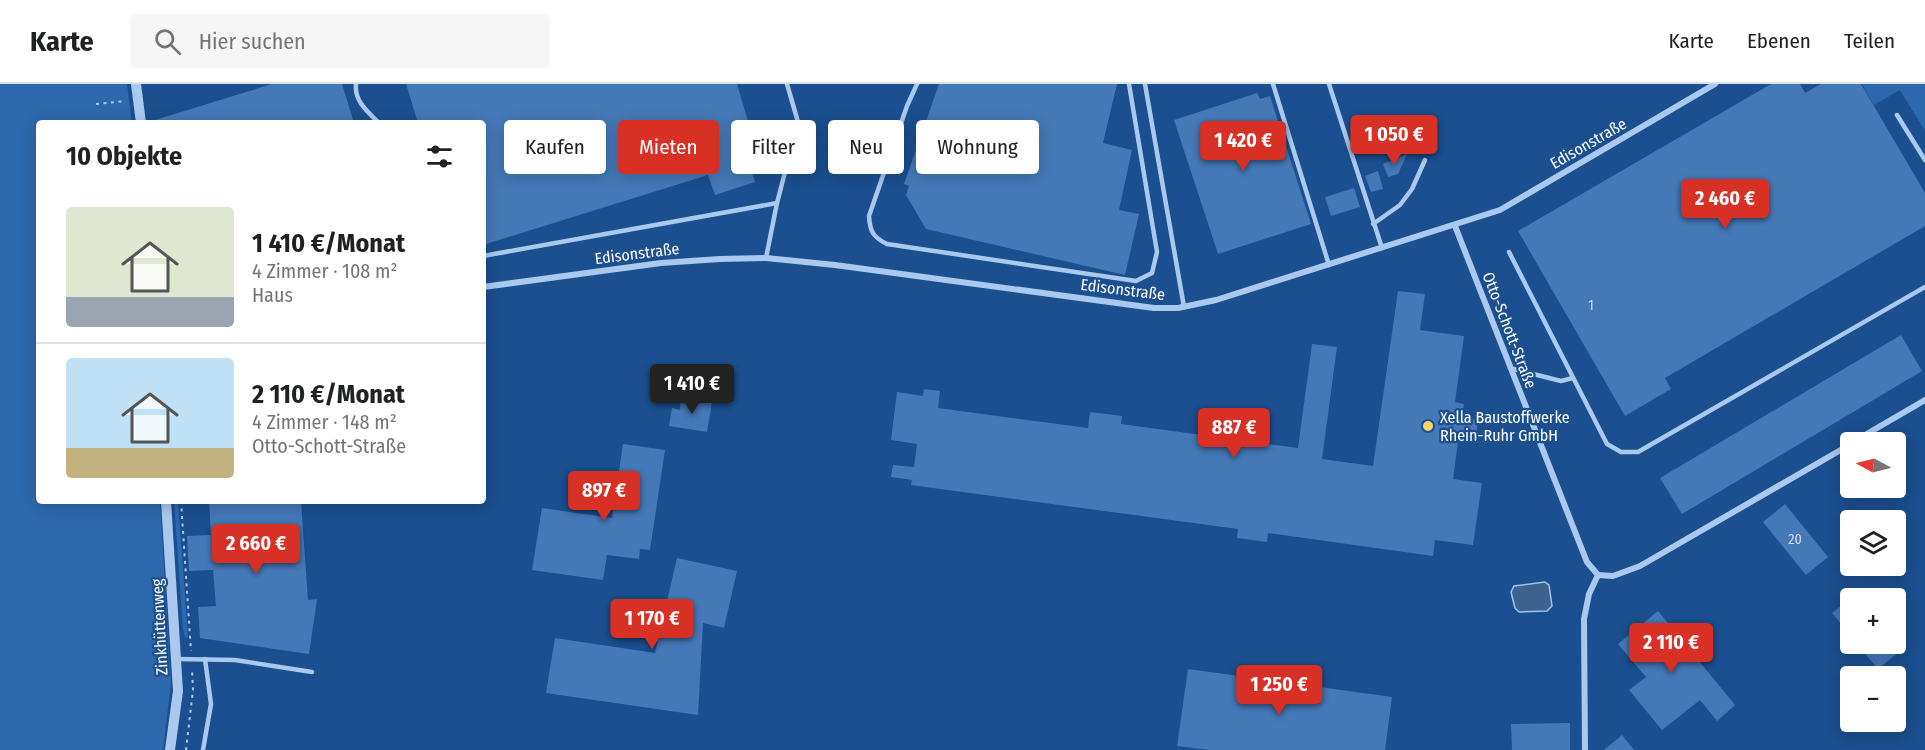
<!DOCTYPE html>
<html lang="de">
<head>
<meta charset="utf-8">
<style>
  :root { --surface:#fff; --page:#f6f6f6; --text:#202124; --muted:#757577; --line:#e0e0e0; --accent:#d93025 }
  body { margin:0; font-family:"Fira Sans Condensed",sans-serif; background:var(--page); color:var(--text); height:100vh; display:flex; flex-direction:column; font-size:22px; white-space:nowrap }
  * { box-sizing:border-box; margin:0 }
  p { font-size:20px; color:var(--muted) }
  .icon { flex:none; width:33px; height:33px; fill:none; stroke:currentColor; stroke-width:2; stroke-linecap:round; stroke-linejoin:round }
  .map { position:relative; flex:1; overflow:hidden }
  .panel { position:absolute; left:36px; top:36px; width:450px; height:384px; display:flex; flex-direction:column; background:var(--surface); border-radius:6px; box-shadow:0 3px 15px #0003 }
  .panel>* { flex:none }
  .banner { position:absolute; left:504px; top:36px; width:570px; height:54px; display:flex; gap:12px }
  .needle { width:39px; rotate:277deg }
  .buttons { position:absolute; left:1840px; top:348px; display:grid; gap:12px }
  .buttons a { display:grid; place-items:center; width:66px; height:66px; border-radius:6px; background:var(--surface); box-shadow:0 3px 15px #0003; font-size:30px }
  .price { position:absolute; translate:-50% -51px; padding:0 14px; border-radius:6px; background:var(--accent); color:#fff; font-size:20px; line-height:39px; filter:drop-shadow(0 2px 3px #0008) }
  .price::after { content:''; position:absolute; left:50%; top:36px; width:18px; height:14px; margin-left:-9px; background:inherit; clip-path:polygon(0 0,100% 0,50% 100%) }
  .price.active { background:#222; color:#fff }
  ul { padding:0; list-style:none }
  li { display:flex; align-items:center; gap:18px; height:150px; padding:0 30px }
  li+li { border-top:2px solid var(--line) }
  li span { display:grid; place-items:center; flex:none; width:168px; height:120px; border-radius:6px; color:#555 }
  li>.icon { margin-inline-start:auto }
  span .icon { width:72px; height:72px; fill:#fffc; stroke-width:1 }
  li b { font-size:26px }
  h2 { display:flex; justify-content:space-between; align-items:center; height:72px; padding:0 30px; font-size:26px }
  .chip { padding:0 21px; border-radius:6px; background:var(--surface); box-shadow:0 3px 15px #0003; font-size:21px; line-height:54px }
  .chip.active { background:var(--accent); color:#fff }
  header { display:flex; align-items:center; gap:36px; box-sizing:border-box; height:84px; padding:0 30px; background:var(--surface); border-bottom:2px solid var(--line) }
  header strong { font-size:28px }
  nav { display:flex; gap:33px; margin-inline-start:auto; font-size:21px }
  .search { width:420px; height:54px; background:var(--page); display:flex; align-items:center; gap:15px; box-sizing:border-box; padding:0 21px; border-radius:6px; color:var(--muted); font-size:22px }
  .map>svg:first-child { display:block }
  .green { fill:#2e69ad }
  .water { fill:#3c6290; stroke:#9cc4f0; stroke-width:1.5 }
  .building { fill:#4478b7 }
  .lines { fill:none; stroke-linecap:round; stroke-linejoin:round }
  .path { stroke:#a9c9ee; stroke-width:2; stroke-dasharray:3 4.5; stroke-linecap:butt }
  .service { stroke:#a9c9ee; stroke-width:4.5 }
  .minor { stroke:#a9c9ee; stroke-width:6 }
  .tertiary { stroke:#a9c9ee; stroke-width:10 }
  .poi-dot { fill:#ffd166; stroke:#1b4f8f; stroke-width:2 }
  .labels { text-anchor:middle; stroke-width:4.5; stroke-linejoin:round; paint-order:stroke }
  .number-label { font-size:14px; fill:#d0dded }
  .street-label { font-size:16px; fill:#fff; stroke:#1b4f8f }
  .poi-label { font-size:16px; fill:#fff; stroke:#1b4f8f; text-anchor:start }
</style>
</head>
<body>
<header>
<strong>Karte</strong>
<div class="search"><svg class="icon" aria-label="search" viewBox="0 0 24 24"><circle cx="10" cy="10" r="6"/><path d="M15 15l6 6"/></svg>Hier suchen</div>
<nav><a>Karte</a><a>Ebenen</a><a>Teilen</a></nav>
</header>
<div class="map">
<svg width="1925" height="666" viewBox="0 0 1925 666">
  <rect width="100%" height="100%" fill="#1b4f8f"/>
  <g class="green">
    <polygon points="0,0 127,0 132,39 39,39 39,417 160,417 171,599 163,666 0,666"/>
    <polygon points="1862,0 1925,0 1925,47 1900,6 1874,21"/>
    <polygon points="174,417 178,417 188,553 185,554 183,545"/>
  </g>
  <polygon class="water" points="1545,498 1549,501 1552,522 1547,527 1519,528 1515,524 1511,508 1514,502"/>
  <g class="building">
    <polygon points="272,0 342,0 354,39 155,39 155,36"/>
    <polygon points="406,0 737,0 761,81 751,84 755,98 715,111 708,91 483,161 483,39 418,39"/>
    <polygon points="939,0 1117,0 1103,59 1132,66 1119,126 1139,130 1125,191 926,145 906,111 909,102 904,100"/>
    <polygon points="1771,0 1800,0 1805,9 1821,0 1861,0 1925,109 1925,142 1665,294 1671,305 1625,332 1518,147"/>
    <polygon points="1257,9 1260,15 1270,12 1311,140 1218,170 1174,36"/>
    <polygon points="1407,70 1398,90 1388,93 1383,80"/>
    <polygon points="1378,87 1383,105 1371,108 1365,92"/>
    <polygon points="1354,104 1360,123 1331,132 1325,113"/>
    <polygon points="1398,207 1425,210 1420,246 1464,252 1455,318 1464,320 1462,334 1478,336 1476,352 1459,350 1453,395 1482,399 1473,461 1435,456 1433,472 1268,449 1267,458 1237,454 1238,445 911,401 912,396 891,393 893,381 914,383 917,360 891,356 897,308 923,312 924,305 940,307 938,324 1088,344 1090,328 1122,332 1121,340 1298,364 1312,260 1337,263 1322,375 1373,382"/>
    <polygon points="1901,251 1922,287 1682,430 1660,394"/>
    <polygon points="681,314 712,318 707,348 669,342 672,324 680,326"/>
    <polygon points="623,360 665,366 650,466 640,465 639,475 607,471 603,496 532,486 542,424 612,434"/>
    <polygon points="209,417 301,417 308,516 317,515 309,570 200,554 198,523 216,522 213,486 189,487 187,452 211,451"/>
    <polygon points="1785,420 1828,473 1806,491 1763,438"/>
    <polygon points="677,474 737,487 724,544 703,539 698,631 546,609 555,554 655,569"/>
    <polygon points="1851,514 1851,552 1832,529"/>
    <polygon points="1658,527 1735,621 1717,637 1700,616 1662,646 1629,606 1646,593 1618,560"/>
    <polygon points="1857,560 1894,560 1900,567 1878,585"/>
    <polygon points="1188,585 1392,613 1385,666 1209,666 1177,662"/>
    <polygon points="1570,639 1570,666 1512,666 1511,640"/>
    <polygon points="1622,651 1634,666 1604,666"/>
  </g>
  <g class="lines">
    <g class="path">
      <polyline points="96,20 126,17"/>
      <polyline points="181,417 191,567"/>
      <polyline points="186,666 193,606 192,584"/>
    </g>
    <g class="service">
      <path d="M356,0C354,17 368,28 379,39"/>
      <path d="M917,0L907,22L869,132C870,148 873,153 887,160L1136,197L1152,189L1157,168L1129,0"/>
      <polyline points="1145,0 1184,223"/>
      <polyline points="1273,0 1329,181"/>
      <polyline points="1329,0 1382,164"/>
      <polyline points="1897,31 1925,76"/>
      <polyline points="1373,140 1400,121 1412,105 1425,76"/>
      <polyline points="1509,168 1607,360 1621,368 1638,368 1925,203"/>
      <polyline points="483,172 777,119"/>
      <polyline points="766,174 777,119 798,38 787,0"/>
      <polyline points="1510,284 1561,297 1573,294"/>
      <polyline points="177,575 235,576 312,588"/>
      <polyline points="203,666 211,620 205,575"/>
    </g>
    <g class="minor">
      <polyline points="1455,142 1581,463 1587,478 1598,491 1589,510 1584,535 1585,666"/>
      <polyline points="483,203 661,179 720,175 766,174 835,181 1154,224 1178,224 1216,216 1500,126 1715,0"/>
      <polyline points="1853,358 1925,316"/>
      <polyline points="1598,491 1613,492 1640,482 1851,360"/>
    </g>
    <g class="tertiary">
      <polyline points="136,0 141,39"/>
      <polyline points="166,417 178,607 170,666"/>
    </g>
  </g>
  <circle class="poi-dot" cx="1428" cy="342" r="6"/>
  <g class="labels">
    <g class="number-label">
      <text x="1591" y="226">1</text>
      <text x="1795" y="460">20</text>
    </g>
    <g class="street-label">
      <text transform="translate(1588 59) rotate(-30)" y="6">Edisonstraße</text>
      <text transform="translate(637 169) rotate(-7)" y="6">Edisonstraße</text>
      <text transform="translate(1123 205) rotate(7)" y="6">Edisonstraße</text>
      <text transform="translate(1510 246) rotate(69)" y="6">Otto-Schott-Straße</text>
      <text transform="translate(159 543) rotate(-93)" y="6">Zinkhüttenweg</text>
    </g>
    <g class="poi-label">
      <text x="1440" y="339">Xella Baustoffwerke<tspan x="1440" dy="18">Rhein-Ruhr GmbH</tspan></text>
    </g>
  </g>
</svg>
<div class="buttons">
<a><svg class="needle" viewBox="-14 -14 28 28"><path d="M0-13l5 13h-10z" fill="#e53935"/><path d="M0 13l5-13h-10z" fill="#757577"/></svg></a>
<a><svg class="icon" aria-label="layers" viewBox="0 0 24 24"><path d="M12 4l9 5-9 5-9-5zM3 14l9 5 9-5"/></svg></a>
<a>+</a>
<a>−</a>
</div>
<b class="price" style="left:1394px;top:82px">1 050 €</b>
<b class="price" style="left:1243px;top:88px">1 420 €</b>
<b class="price" style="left:1725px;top:146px">2 460 €</b>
<b class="price active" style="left:692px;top:331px">1 410 €</b>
<b class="price" style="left:1234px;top:375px">887 €</b>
<b class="price" style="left:604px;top:438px">897 €</b>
<b class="price" style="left:256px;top:491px">2 660 €</b>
<b class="price" style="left:652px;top:566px">1 170 €</b>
<b class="price" style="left:1671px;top:590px">2 110 €</b>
<b class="price" style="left:1279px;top:632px">1 250 €</b>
<div class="banner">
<a class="chip">Kaufen</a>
<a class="chip active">Mieten</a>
<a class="chip">Filter</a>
<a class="chip">Neu</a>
<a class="chip">Wohnung</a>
</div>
<section class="panel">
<h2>10 Objekte<svg class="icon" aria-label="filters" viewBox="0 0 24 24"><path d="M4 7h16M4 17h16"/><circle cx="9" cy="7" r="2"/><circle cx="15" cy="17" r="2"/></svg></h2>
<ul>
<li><span style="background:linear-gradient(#dfe7d0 75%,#9aa5b1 0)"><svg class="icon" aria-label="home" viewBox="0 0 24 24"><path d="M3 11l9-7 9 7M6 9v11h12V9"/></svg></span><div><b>1 410 €/Monat</b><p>4 Zimmer · 108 m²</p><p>Haus</p></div></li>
<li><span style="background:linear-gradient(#bfe0f5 75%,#c2b280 0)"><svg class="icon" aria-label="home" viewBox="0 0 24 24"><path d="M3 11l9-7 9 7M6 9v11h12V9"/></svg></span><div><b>2 110 €/Monat</b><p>4 Zimmer · 148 m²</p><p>Otto-Schott-Straße</p></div></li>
</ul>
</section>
</div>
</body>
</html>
